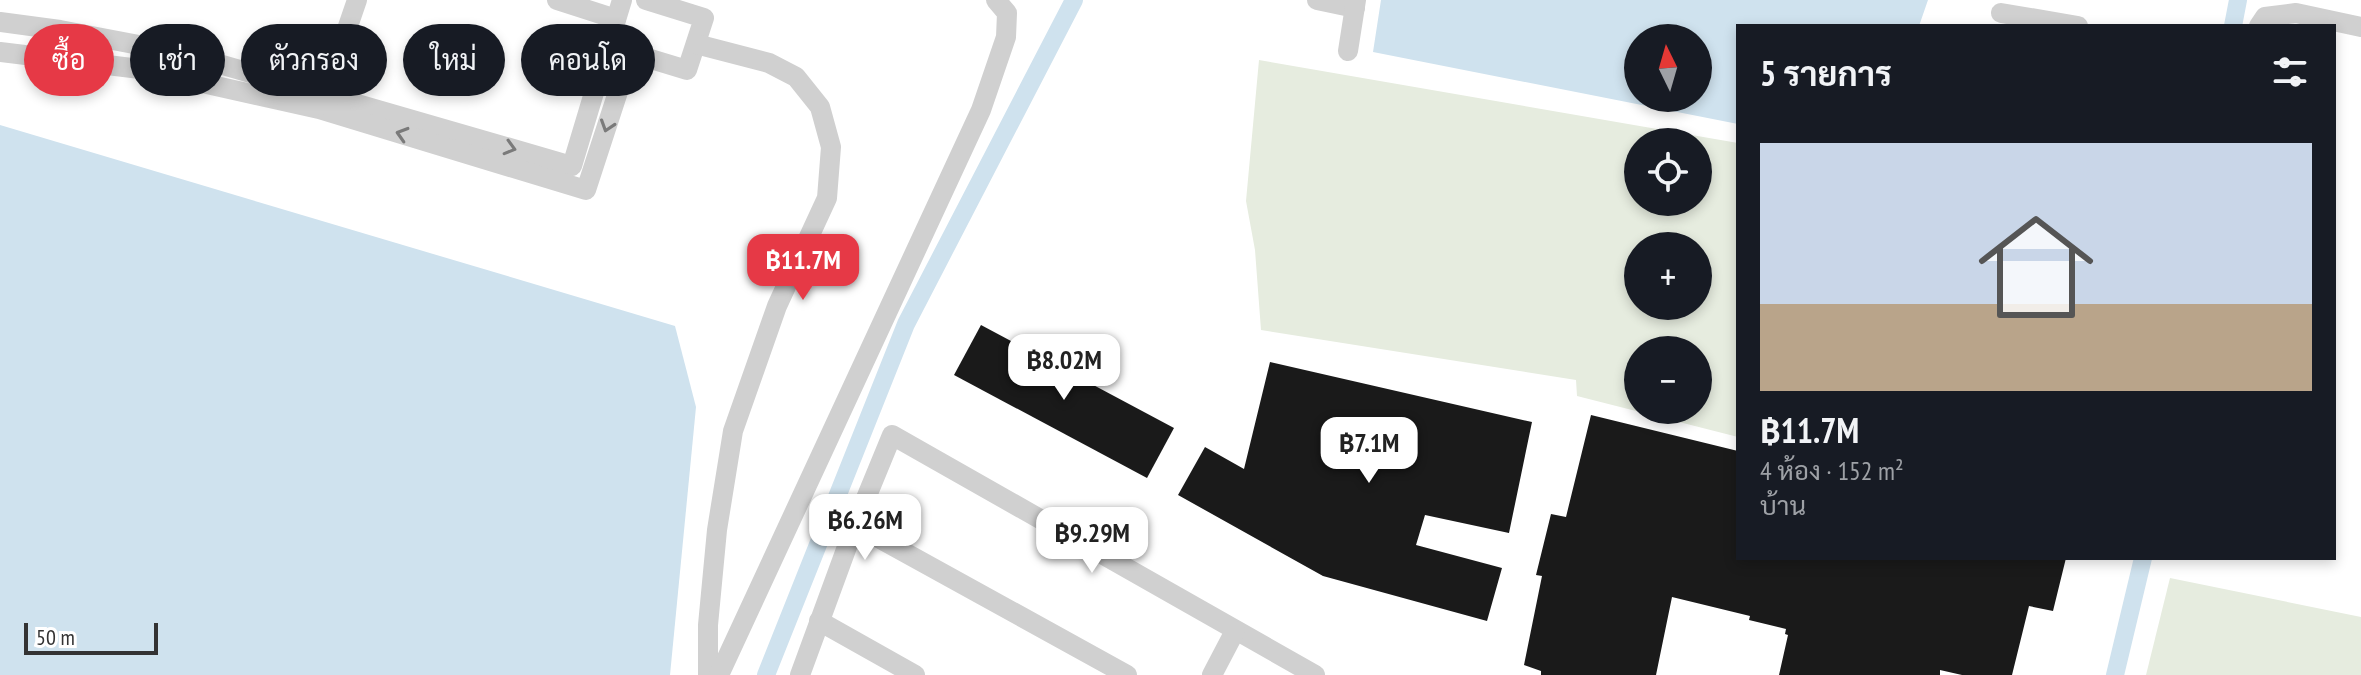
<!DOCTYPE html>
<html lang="th">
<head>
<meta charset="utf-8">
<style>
  :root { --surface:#171b24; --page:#242831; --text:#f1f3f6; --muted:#9ea1a6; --line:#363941; --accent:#e63946 }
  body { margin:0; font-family:"PT Sans Narrow",Sarabun,sans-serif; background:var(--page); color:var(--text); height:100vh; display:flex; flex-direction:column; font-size:30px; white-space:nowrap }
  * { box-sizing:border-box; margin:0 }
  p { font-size:26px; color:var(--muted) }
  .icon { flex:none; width:44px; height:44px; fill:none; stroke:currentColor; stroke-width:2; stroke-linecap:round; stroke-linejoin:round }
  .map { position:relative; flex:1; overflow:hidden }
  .sheet { position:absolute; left:1736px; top:24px; width:600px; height:536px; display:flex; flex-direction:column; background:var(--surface); border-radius:0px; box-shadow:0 4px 12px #0003 }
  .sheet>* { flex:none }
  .banner { position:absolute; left:24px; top:24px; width:760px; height:72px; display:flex; gap:16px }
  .needle { width:52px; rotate:355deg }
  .buttons { position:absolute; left:1624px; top:24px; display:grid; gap:16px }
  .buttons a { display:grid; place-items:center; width:88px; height:88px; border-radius:50%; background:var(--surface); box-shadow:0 4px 12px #0003; font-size:40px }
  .scale { position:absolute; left:24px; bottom:20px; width:134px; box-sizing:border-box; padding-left:8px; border:4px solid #333; border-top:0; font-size:22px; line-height:28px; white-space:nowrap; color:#333; -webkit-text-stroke:6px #fff; paint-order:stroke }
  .price { position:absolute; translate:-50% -68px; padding:0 18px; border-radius:16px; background:#fff; color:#222; font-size:26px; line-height:52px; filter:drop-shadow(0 2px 4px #0008) }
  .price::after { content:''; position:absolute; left:50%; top:48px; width:24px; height:18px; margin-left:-12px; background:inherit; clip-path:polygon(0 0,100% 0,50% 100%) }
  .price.selected { background:var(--accent); color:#fff }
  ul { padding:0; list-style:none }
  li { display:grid; align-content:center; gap:16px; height:424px; padding:0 24px }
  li+li { border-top:2px solid var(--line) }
  li span { display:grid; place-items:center; height:248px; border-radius:0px; color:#555 }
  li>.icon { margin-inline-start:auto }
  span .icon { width:144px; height:144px; fill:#fffc; stroke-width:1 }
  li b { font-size:34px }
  h2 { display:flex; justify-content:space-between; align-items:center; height:96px; padding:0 24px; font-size:34px }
  .tag { padding:0 28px; border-radius:36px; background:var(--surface); box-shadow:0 4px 12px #0003; font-size:28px; line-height:72px }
  .tag.selected { background:var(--accent); color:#fff }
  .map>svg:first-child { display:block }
  .green { fill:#e6ecdf; fill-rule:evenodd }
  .water { fill:#cfe2ee; fill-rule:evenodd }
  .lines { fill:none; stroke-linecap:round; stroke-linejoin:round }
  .canal { stroke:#cfe2ee; stroke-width:18 }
  .building { fill:#1a1a1a }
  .minor { stroke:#d0d0d0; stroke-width:20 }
  .oneway { stroke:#7a7a7a }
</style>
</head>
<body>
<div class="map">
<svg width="2361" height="675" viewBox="0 0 2361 675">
  <rect width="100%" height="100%" fill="#fff"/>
  <g class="green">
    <path d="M1259,60L1738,143V437L1577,396L1576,380L1261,330L1255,250L1246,201ZM1638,142H1698V202H1638ZM1638,246H1698V306H1638ZM1638,350H1698V410H1638Z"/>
    <polygon points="2170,578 2361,617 2361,675 2146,675"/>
  </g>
  <g class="water">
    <path d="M1381,0H1928L1919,26H1738V124L1373,52ZM1638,38H1698V98H1638Z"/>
    <polygon points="0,125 675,326 696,407 670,675 0,675"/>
  </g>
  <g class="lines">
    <g class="canal">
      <polyline points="2233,26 2238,0"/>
      <polyline points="766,675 906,324 1074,0"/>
      <polyline points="2115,675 2143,558"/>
    </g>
  </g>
  <g class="building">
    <polygon points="981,325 1174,428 1147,478 954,375"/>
    <polygon points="1270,362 1532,422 1509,533 1425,515 1416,545 1502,568 1487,621 1323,576 1178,495 1205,447 1244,469"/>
    <polygon points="1591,415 1738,451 1738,558 2066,558 2053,611 2029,606 2012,675 1962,675 1940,670 1940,675 1779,675 1788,635 1785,634 1786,629 1749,620 1750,616 1672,597 1656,675 1541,675 1541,671 1524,665 1542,576 1536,575 1551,514 1566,517"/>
  </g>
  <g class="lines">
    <g class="minor">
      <polyline points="557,0 616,19"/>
      <polyline points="622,0 608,46 687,70 704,18 646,0"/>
      <polyline points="1317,0 1355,8"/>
      <polyline points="2001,13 2078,26"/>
      <polyline points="0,22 60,30 181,53 572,166 608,46"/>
      <polyline points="2259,26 2265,17 2296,13 2361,27"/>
      <polyline points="696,44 769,63 796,77 820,107 831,147 827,198 777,306 733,431 717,530 708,625 708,675"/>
      <polyline points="1348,51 1356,0"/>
      <polyline points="0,52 140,69 319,109 586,190 631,52"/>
      <polyline points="321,105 357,0"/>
      <polyline points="855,525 1127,675"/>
      <polyline points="819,621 915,675"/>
      <polyline points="719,675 981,110 1006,37 1007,13 996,0"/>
      <polyline points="800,675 855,525 892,435 1315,675"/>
      <polyline points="1212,675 1235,631"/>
    </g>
  </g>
  <defs><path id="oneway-chevron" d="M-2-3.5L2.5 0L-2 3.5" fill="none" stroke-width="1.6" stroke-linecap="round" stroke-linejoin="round" transform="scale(2)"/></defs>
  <g class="oneway">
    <use href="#oneway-chevron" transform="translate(607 126) rotate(108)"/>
    <use href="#oneway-chevron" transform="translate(402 134) rotate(-163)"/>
    <use href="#oneway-chevron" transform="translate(510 148) rotate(16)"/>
  </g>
</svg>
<div class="buttons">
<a><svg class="needle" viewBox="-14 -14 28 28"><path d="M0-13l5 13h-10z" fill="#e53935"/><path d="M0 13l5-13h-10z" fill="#9ea1a6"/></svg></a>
<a><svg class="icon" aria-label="locate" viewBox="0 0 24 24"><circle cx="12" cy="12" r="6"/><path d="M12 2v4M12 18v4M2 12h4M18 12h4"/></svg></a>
<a>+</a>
<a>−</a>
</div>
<div class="scale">50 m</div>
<b class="price selected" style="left:803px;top:302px">฿11.7M</b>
<b class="price" style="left:1064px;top:402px">฿8.02M</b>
<b class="price" style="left:1369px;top:485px">฿7.1M</b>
<b class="price" style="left:865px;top:562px">฿6.26M</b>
<b class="price" style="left:1092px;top:575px">฿9.29M</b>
<div class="banner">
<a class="tag selected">ซื้อ</a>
<a class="tag">เช่า</a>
<a class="tag">ตัวกรอง</a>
<a class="tag">ใหม่</a>
<a class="tag">คอนโด</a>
</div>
<section class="sheet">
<h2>5 รายการ<svg class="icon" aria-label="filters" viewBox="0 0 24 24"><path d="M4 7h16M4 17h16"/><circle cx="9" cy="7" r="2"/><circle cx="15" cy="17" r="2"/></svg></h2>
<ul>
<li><span style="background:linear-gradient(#c9d6e8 65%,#b9a48a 0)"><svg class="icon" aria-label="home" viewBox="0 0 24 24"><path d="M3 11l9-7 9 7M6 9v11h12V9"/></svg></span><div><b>฿11.7M</b><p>4 ห้อง · 152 m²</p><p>บ้าน</p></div></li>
</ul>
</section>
</div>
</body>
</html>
